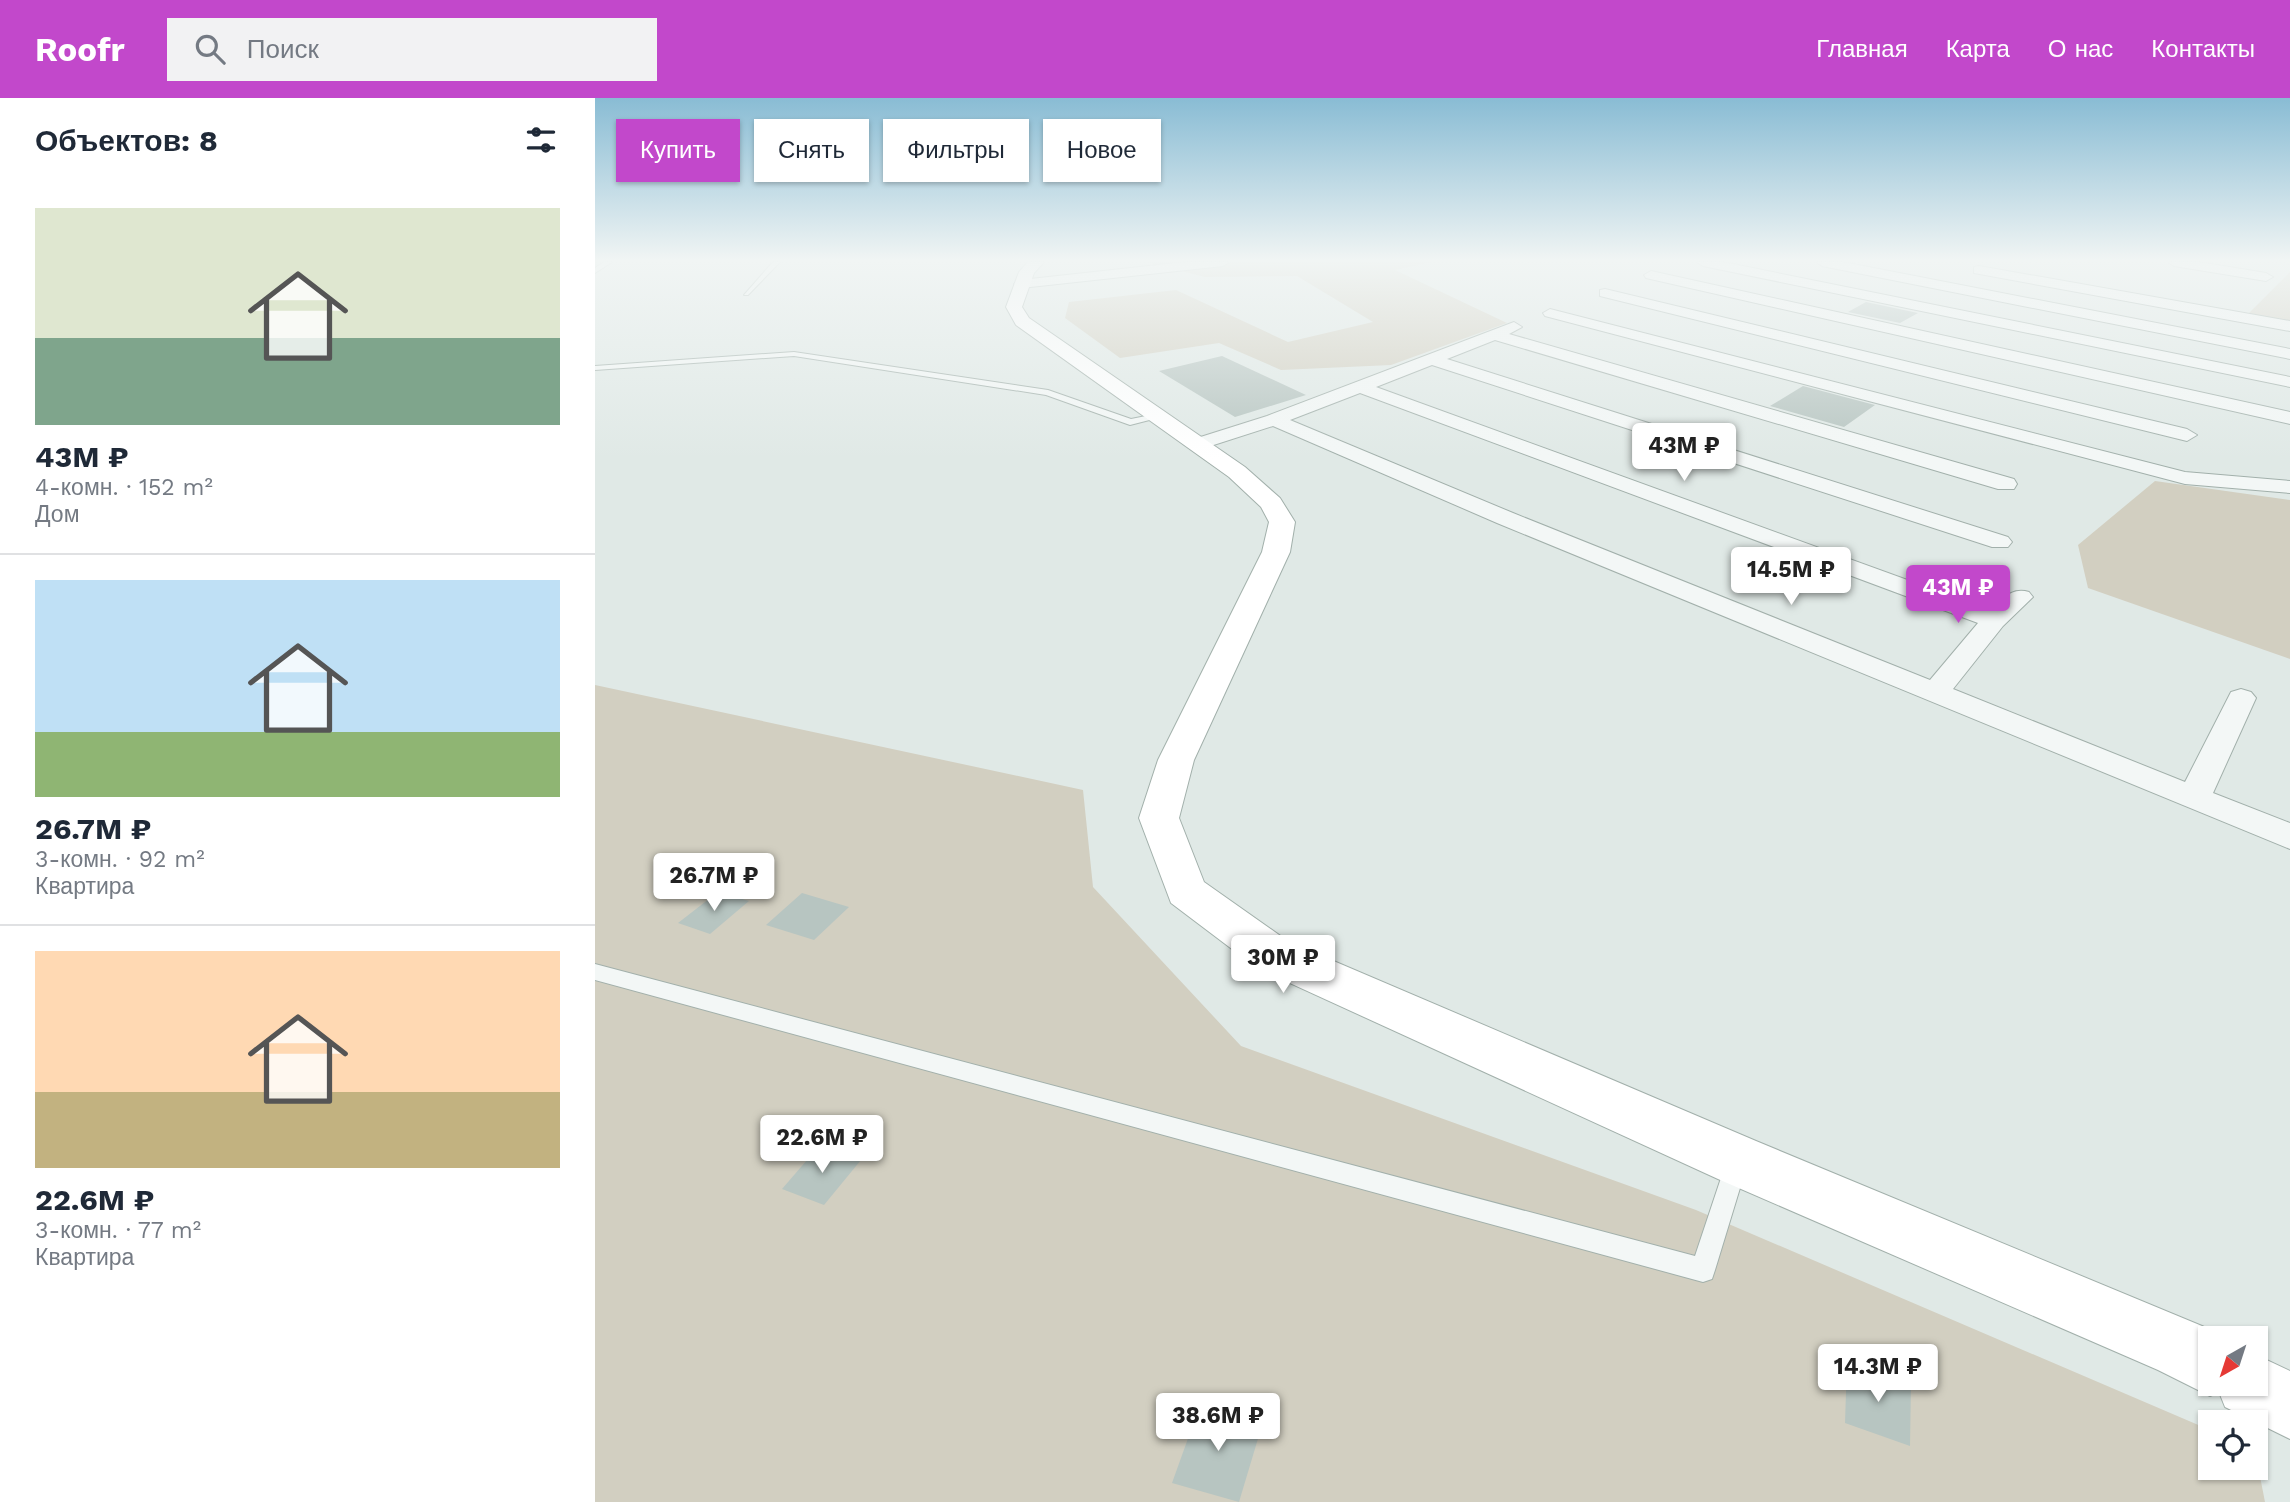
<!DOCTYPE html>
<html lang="ru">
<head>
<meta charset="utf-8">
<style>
  :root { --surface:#fff; --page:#f2f2f3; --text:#1f2937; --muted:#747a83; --line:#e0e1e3; --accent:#c248cb }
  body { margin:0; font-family:"Work Sans",sans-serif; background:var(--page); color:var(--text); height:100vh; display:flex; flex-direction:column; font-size:26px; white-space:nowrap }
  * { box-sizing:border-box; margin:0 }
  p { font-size:23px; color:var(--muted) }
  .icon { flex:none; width:38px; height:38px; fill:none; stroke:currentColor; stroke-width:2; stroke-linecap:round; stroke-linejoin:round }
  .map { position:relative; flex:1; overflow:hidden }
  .sheet { display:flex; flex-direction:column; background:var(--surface); width:595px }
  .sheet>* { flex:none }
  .banner { position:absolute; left:21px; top:21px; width:665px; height:63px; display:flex; gap:14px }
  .needle { width:46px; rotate:219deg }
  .tools { position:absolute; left:1603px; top:1228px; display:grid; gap:14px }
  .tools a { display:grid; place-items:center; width:70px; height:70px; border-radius:0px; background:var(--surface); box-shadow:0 2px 5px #0004; font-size:35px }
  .price { position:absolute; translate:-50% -60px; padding:0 16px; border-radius:7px; background:#fff; color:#222; font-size:23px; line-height:46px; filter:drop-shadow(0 2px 4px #0008) }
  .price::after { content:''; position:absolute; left:50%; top:42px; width:21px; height:16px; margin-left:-10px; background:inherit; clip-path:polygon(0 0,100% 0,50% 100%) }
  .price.selected { background:var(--accent); color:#fff }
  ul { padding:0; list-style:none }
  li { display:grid; align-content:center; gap:14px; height:371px; padding:0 35px }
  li+li { border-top:2px solid var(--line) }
  li span { display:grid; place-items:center; height:217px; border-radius:0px; color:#555 }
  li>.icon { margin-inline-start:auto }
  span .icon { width:126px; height:126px; fill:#fffc; stroke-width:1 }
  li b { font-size:30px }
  h2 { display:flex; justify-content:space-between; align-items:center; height:84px; padding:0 35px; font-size:30px }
  .tag { padding:0 24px; border-radius:0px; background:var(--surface); box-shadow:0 2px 5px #0004; font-size:24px; line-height:63px }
  .tag.selected { background:var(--accent); color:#fff }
  header { display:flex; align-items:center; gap:42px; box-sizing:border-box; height:98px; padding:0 35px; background:var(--accent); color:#fff }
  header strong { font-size:33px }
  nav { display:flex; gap:38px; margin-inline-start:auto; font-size:24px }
  .search { width:490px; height:63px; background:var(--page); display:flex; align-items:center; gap:18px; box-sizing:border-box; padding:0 24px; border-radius:0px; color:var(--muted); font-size:26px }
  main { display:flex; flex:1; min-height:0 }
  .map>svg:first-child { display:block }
  .green { fill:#d2cfc1 }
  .building { fill:#b7c5c1 }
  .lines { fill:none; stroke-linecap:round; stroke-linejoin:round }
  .lane-casing { stroke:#a2b0ab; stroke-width:2 }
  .street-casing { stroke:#a2b0ab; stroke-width:2 }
  .secondary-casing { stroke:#a2b0ab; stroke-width:2 }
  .lane { fill:#f3f7f6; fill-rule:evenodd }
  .street { fill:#f3f7f6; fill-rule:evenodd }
  .secondary { fill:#fff; fill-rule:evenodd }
</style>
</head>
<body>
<header>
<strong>Roofr</strong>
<div class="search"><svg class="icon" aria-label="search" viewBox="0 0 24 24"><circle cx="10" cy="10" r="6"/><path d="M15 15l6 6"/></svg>Поиск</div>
<nav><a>Главная</a><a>Карта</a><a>О нас</a><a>Контакты</a></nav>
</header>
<main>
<section class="sheet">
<h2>Объектов: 8<svg class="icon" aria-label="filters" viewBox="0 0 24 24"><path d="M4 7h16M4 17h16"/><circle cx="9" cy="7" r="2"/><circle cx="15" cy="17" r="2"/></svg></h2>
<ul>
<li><span style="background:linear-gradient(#dfe7d0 60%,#7fa58c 0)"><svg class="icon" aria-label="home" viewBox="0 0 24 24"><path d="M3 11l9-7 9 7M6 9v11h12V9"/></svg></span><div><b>43M ₽</b><p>4-комн. · 152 m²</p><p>Дом</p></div></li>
<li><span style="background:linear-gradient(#bfe0f5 70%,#8fb573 0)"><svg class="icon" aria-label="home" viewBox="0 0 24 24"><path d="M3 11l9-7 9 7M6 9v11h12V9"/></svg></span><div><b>26.7M ₽</b><p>3-комн. · 92 m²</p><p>Квартира</p></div></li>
<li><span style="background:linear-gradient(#ffd9b3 65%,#c2b280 0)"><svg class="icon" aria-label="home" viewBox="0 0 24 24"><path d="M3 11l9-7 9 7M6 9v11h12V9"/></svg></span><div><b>22.6M ₽</b><p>3-комн. · 77 m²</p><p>Квартира</p></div></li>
</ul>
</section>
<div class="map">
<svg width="1695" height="1404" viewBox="0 0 1695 1404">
  <rect width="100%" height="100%" fill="#e0e9e6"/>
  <g class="green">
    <polygon points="551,164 836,164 800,172 912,225 796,267 686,272 624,245 525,260 470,220 474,204 581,192 693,244 778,224 702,178 610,179"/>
    <polygon points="1695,174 1695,224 1652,217"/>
    <polygon points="1560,383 1695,402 1695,561 1493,490 1483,447"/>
    <polygon points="0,587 488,692 498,789 646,948 1101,1112 1615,1332 1615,1370 1661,1370 1661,1358 1670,1404 0,1404"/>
  </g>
  <g class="building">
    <polygon points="1271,204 1323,215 1305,225 1253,214"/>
    <polygon points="627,258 711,297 640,319 564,273"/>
    <polygon points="1208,288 1280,307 1249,329 1175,308"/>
    <polygon points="123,794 154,803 115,836 83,825"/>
    <polygon points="207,795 254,809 219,842 171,827"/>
    <polygon points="225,1047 266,1062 229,1107 187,1091"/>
    <polygon points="1252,1264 1316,1285 1315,1348 1250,1325"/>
    <polygon points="605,1307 668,1324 644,1404 577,1385"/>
  </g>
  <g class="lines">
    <g class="lane-casing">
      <g id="lane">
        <polygon points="9,164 17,164 0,175 0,170"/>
        <polygon points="178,164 185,164 153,197 149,197"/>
        <polygon points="199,254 453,292 536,321 566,315 570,318 535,327 451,297 199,258 0,272 0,268"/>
        <polygon points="0,866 1100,1158 1133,1059 1141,1056 1149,1059 1152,1067 1120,1172 1117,1181 1108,1184 0,882"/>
      </g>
    </g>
    <g class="street-casing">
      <g id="street">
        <polygon points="590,164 634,164 628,168 426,190 419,186 426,182"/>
        <polygon points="1102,164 1128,164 1695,279 1695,289 1108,168"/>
        <polygon points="1221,164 1248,164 1695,251 1695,261 1227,168"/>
        <polygon points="1573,164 1604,164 1671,175 1678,179 1671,183 1579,168"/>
        <polygon points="1384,168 1695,223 1695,233 1379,175 1379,169"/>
        <polygon points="1056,173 1695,314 1695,326 1051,180 1049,177"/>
        <polygon points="1010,191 1592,331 1602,337 1592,343 1005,198 1005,192"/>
        <polygon points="955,211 1590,374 1695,383 1695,395 1590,386 950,218 948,215"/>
        <path d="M919,224L927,229L914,236L1419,381L1422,386L1419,391H1403L900,242L852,261L1413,439L1417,444L1413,449H1397L837,267L781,289L1395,512C1408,501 1416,489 1434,494L1438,499L1408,528L1358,591L1590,684L1636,594L1646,591L1656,594L1661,600L1618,695L1695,725V751L902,425L678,328L603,352L593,346L596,342L672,318ZM765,295L1383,525L1335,582L918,415L695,322Z"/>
      </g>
    </g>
    <g class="secondary-casing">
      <polygon id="secondary" points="433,164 449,164 439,175 427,209 434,220 650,369 685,400 700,424 695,454 599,662 584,720 609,784 694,844 1161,1043 1607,1228 1632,1241 1615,1241 1615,1286 1661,1286 1661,1257 1695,1273 1695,1341 1630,1309 1624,1294 1615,1298 1563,1272 1123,1081 662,870 576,805 544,720 563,662 667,454 674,424 666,409 634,379 421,227 411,209 424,174"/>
    </g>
    <use href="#lane" class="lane"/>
    <use href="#street" class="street"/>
    <use href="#secondary" class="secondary"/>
  </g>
  <linearGradient id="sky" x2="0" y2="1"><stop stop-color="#89bcd4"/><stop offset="0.45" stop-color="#f1f5f4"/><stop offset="1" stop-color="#f1f5f4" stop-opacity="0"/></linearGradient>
  <rect width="1695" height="361" fill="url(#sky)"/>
</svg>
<div class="tools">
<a><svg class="needle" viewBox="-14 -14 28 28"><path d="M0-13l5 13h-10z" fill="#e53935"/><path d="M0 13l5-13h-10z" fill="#747a83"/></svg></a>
<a><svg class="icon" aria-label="locate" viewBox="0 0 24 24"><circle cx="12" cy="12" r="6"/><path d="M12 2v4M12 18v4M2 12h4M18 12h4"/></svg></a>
</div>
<b class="price" style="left:1089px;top:385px">43M ₽</b>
<b class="price" style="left:1196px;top:509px">14.5M ₽</b>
<b class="price selected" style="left:1363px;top:527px">43M ₽</b>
<b class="price" style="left:119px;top:815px">26.7M ₽</b>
<b class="price" style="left:688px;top:897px">30M ₽</b>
<b class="price" style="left:227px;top:1077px">22.6M ₽</b>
<b class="price" style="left:1283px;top:1306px">14.3M ₽</b>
<b class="price" style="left:623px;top:1355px">38.6M ₽</b>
<div class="banner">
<a class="tag selected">Купить</a>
<a class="tag">Снять</a>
<a class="tag">Фильтры</a>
<a class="tag">Новое</a>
</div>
</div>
</main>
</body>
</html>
